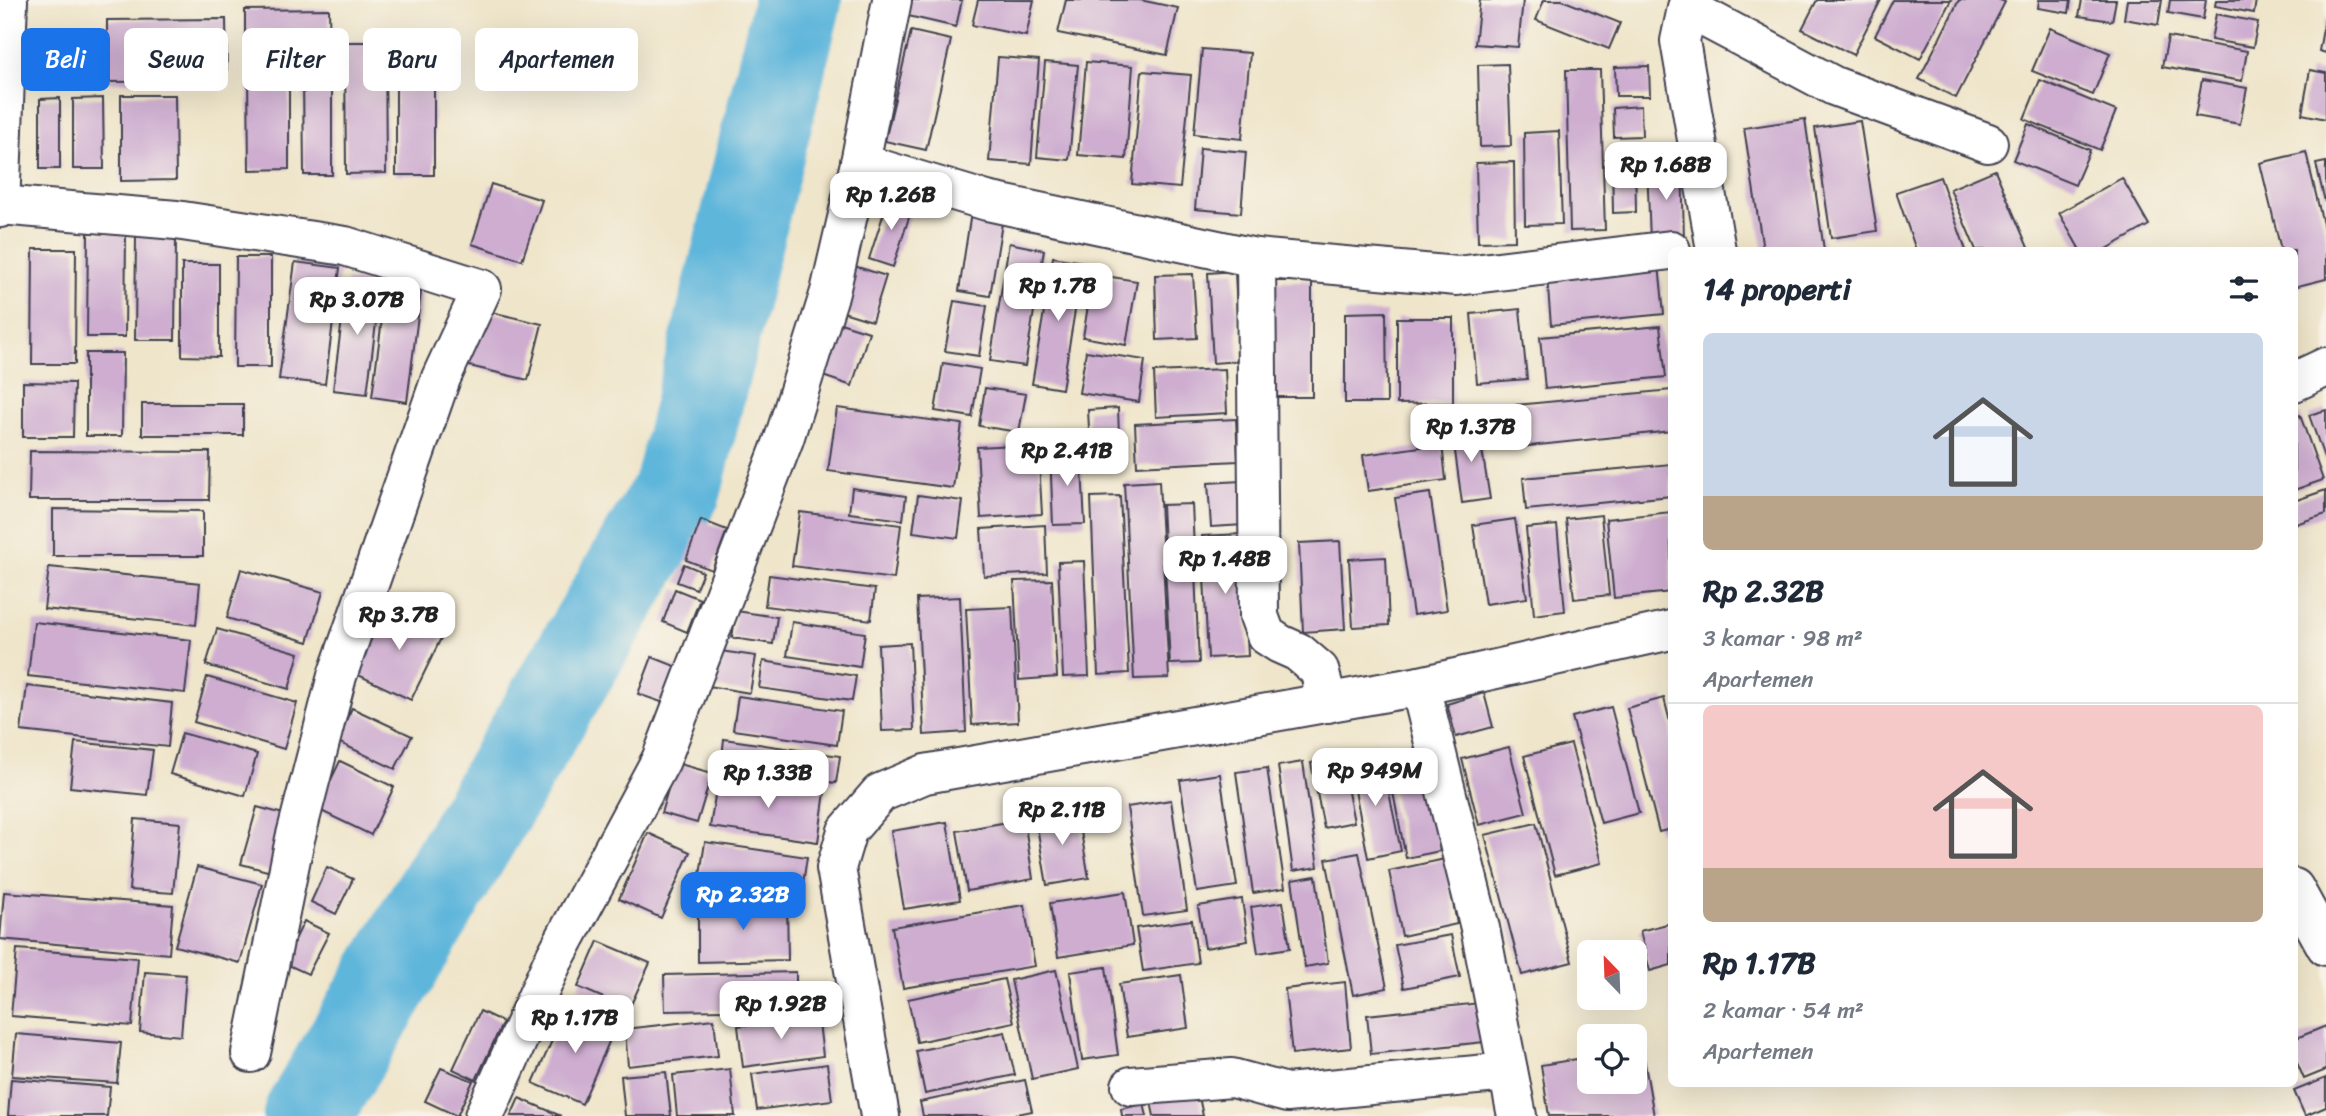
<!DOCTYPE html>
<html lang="id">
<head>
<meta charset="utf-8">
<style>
  :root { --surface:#fff; --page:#f6f6f7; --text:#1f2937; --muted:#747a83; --line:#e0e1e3; --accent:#1a73e8 }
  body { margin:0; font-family:Sriracha,sans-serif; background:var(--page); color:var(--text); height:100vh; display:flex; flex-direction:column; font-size:26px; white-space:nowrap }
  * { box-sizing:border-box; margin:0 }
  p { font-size:23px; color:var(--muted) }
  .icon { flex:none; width:38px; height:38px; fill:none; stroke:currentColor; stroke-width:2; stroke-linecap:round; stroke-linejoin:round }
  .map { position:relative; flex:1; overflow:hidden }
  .details { position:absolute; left:1668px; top:247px; width:630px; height:840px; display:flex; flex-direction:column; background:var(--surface); border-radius:10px; box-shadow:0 7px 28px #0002 }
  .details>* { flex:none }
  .hud { position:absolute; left:21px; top:28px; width:665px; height:63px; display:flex; gap:14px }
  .needle { width:46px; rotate:337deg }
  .controls { position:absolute; left:1577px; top:940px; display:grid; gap:14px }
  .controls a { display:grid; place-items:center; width:70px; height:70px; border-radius:10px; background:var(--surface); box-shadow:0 7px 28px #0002; font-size:35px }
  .price { position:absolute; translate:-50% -60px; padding:0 16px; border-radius:14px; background:#fff; color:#222; font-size:23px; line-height:46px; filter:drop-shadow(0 2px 4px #0008) }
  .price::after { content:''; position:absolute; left:50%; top:42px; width:21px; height:16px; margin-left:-10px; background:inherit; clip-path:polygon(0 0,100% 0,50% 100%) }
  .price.active { background:var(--accent); color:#fff }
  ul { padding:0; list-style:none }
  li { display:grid; align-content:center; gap:14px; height:371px; padding:0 35px }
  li+li { border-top:2px solid var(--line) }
  li span { display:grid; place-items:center; height:217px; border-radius:10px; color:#555 }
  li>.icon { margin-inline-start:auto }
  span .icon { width:126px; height:126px; fill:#fffc; stroke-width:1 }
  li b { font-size:30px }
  h2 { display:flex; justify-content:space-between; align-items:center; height:84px; padding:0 35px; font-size:30px }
  .pill { padding:0 24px; border-radius:10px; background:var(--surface); box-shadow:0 7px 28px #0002; font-size:24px; line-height:63px }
  .pill.active { background:var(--accent); color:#fff }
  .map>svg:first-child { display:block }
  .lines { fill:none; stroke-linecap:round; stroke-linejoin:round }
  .river { stroke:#5eb6db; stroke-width:88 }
  .building { fill:#ceadd0 }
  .street-casing { stroke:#413f50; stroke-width:42 }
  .street { stroke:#fff; stroke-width:38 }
</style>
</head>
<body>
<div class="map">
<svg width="2326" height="1116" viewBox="0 0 2326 1116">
  <rect width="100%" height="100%" fill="#f7f3e8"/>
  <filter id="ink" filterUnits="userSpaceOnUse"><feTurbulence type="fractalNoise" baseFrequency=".0143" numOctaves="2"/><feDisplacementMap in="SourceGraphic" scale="14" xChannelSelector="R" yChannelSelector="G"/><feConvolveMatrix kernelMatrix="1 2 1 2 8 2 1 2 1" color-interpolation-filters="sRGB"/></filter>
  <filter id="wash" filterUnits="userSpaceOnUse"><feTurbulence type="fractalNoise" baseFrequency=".00686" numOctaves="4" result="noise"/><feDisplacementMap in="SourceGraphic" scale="28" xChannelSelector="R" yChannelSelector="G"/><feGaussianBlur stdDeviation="1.57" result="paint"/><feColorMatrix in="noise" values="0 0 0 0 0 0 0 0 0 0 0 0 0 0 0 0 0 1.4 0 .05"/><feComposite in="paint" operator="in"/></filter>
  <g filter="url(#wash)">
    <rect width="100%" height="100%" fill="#efe5ca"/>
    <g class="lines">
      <polyline class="river" points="307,1116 678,488 798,0"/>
    </g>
    <g id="blocks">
      <g class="building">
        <polygon points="908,0 962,0 956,27 904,15"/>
        <polygon points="978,0 1034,0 1026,36 972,25"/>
        <polygon points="1066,0 1140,0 1178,8 1167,55 1058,33"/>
        <polygon points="1480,0 1523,0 1518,47 1475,44"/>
        <polygon points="1544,0 1562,0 1620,23 1609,49 1536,20"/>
        <polygon points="1817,0 1881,0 1853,55 1802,29"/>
        <polygon points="1893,0 1951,0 1920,59 1875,36"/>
        <polygon points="1959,0 2000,0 2005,2 1956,98 1919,79"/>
        <polygon points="2039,0 2071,0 2069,13 2038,8"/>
        <polygon points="2082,0 2116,0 2112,21 2079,16"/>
        <polygon points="2127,0 2162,0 2158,25 2124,19"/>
        <polygon points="2170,0 2206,0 2203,19 2168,13"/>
        <polygon points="2216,0 2256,0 2254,13 2215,6"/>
        <polygon points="329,9 330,52 245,53 245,10"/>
        <polygon points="2216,14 2258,22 2253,47 2211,40"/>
        <polygon points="2325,18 2326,18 2326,53 2319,51"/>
        <polygon points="226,19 227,81 107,82 107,20"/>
        <polygon points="2050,28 2110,53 2093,95 2032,71"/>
        <polygon points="911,31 951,40 926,150 885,141"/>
        <polygon points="91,34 92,78 34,79 34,35"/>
        <polygon points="2168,37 2247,51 2242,81 2162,67"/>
        <polygon points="345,42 385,42 386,173 346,174"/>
        <polygon points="1202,49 1250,53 1242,139 1194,134"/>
        <polygon points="434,53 434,175 396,175 396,54"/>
        <polygon points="998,57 1039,60 1031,164 989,161"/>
        <polygon points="1045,62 1078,65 1069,160 1037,157"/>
        <polygon points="1086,62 1133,66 1126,159 1078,155"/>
        <polygon points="1508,64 1511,146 1480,147 1478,65"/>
        <polygon points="1649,66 1650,96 1616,96 1615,67"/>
        <polygon points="1566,70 1600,70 1605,230 1570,231"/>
        <polygon points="2310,70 2326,73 2326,119 2302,114"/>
        <polygon points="1142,71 1191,75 1180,188 1132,184"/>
        <polygon points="332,73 332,175 304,175 303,74"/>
        <polygon points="289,75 289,169 249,170 248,76"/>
        <polygon points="2040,80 2116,111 2100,150 2024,119"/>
        <polygon points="2202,80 2247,88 2240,124 2195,116"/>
        <polygon points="121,95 175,95 176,180 121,181"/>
        <polygon points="60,98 60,169 40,169 40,99"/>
        <polygon points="103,98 104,169 73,169 73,99"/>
        <polygon points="1641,106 1642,136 1614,137 1613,108"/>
        <polygon points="1805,119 1824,250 1763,250 1744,128"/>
        <polygon points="1860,121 1877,231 1831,238 1815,128"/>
        <polygon points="2028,124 2090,150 2075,185 2013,160"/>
        <polygon points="1559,131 1562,224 1525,225 1524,133"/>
        <polygon points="1200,148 1246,152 1241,213 1195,209"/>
        <polygon points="1635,152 1636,212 1613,213 1612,153"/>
        <polygon points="2306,152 2326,237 2326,279 2294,287 2294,250 2281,250 2260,163"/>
        <polygon points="1514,162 1515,241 1478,242 1476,163"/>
        <polygon points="2326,162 2326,202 2325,202 2316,164"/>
        <polygon points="1682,164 1684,238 1650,240 1647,165"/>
        <polygon points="1995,170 2029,250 1976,250 1950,189"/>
        <polygon points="1940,177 1966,250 1916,250 1896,192"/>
        <polygon points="2122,178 2149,225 2105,250 2080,250 2059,213"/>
        <polygon points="491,184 542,200 522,260 472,244"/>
        <polygon points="889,197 913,205 893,267 869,259"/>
        <polygon points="972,206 1004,211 990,296 959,291"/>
        <polygon points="88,233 126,233 125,337 87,337"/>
        <polygon points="136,236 176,236 175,340 135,340"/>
        <polygon points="1009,243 1044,250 1025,366 990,361"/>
        <polygon points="33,249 76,249 75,364 32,364"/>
        <polygon points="236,257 271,257 271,367 235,367"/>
        <polygon points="1053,257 1083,262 1062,389 1032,384"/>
        <polygon points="295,262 340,268 325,384 279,379"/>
        <polygon points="182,264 219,264 219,357 182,356"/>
        <polygon points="1659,265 1664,314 1551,325 1547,276"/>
        <polygon points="854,266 886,276 872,321 840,311"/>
        <polygon points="1235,271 1239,361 1213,363 1208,273"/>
        <polygon points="1093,274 1137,281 1126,345 1083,337"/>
        <polygon points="1193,274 1197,338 1157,340 1155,275"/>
        <polygon points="347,280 381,284 367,394 333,390"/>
        <rect x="1274" y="281" width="38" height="116"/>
        <polygon points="386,288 421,292 407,402 372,397"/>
        <polygon points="954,301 987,306 979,356 945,351"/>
        <polygon points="478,309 542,324 528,380 465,365"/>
        <polygon points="1520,309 1527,379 1477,383 1471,314"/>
        <polygon points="1386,312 1387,403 1345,403 1345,313"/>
        <polygon points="1397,318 1453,318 1453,403 1397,404"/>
        <polygon points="834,321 869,332 852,386 817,374"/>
        <polygon points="1660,326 1666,377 1545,389 1540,337"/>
        <polygon points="1086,351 1145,360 1139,402 1079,393"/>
        <polygon points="86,353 123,353 122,436 86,436"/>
        <polygon points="943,363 980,369 972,417 935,411"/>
        <polygon points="1225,369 1227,413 1156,417 1154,372"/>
        <polygon points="23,382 74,383 73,437 23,437"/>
        <polygon points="985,388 1026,394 1019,432 979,426"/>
        <polygon points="1671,390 1671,431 1520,447 1516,405"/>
        <rect x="142" y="404" width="101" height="31"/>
        <polygon points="837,408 962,424 953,488 828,471"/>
        <polygon points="1118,408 1120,463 1091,465 1088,410"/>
        <polygon points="2326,410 2326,463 2309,415"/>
        <polygon points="2300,415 2323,480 2294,490 2294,417"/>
        <polygon points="1236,419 1238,461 1137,466 1135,424"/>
        <polygon points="1478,425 1490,499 1462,503 1452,429"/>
        <polygon points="1038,444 1042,514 981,518 977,447"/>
        <polygon points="1442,444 1446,480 1368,491 1363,455"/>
        <polygon points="1081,450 1085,524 1053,525 1050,452"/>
        <polygon points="30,451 210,452 209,500 29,500"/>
        <polygon points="1671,464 1671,496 1526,510 1523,478"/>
        <polygon points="1159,481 1169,678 1134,679 1124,483"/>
        <polygon points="1241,481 1244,525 1211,527 1208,483"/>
        <polygon points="852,488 906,496 903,520 849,513"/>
        <polygon points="2326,490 2326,514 2296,524 2294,501"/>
        <polygon points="1430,493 1447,610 1413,615 1395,498"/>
        <polygon points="918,495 963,501 958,538 913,532"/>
        <polygon points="1120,496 1129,673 1098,675 1091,497"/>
        <polygon points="1192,504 1199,663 1170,664 1162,505"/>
        <polygon points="53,509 203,511 203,556 53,556"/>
        <polygon points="800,512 901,525 894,579 792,566"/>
        <polygon points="1671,512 1671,592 1614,598 1606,519"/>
        <polygon points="1601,515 1609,595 1574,599 1566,519"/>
        <polygon points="1515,519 1527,598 1485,604 1473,525"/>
        <polygon points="701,520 727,530 712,570 686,560"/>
        <polygon points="1045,525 1047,573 984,576 981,529"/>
        <polygon points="1557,525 1565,611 1534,615 1526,528"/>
        <polygon points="1242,534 1248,656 1208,658 1202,536"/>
        <polygon points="1340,541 1345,629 1303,632 1299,543"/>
        <polygon points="1386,557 1389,625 1353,627 1349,559"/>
        <polygon points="1084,561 1089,676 1063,677 1058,562"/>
        <polygon points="684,564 703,572 696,589 677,582"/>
        <polygon points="49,567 200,583 196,625 44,609"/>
        <polygon points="241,569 323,592 308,642 227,618"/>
        <polygon points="769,575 875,589 871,620 765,606"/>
        <polygon points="1052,580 1057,677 1019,680 1014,581"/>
        <polygon points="675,589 700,599 687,632 663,622"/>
        <polygon points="960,597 966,732 924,735 917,599"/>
        <polygon points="385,605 444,632 411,700 354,673"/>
        <polygon points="1012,607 1018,722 972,725 966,609"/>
        <polygon points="736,611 777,617 773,644 732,638"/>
        <polygon points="34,622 191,640 185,693 28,676"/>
        <polygon points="792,622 865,633 860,667 787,656"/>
        <polygon points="217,629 299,653 289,689 206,665"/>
        <polygon points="910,643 914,730 882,731 878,645"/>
        <polygon points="713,650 756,656 750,693 708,686"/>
        <polygon points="652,657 680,668 667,704 638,694"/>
        <polygon points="763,661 856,676 852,701 759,688"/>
        <polygon points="207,677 297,703 284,749 194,722"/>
        <polygon points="27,686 172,703 168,747 21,731"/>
        <polygon points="1484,693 1493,727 1456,737 1447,704"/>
        <polygon points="738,696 842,711 837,745 733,730"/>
        <polygon points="1664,698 1671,726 1671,829 1659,832 1627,708"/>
        <polygon points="1611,707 1639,813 1601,823 1572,717"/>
        <polygon points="352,708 412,736 395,769 336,741"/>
        <polygon points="182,733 257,754 245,796 170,774"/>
        <polygon points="724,739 840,756 836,783 721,767"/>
        <polygon points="75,742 153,750 147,795 70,787"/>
        <polygon points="1571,744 1602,863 1555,875 1524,756"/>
        <polygon points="1509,747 1526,813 1479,825 1462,759"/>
        <polygon points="1341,757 1354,822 1324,828 1311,763"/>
        <polygon points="1382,758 1401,851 1368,858 1350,764"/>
        <polygon points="1422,760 1440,851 1406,858 1388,767"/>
        <polygon points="340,761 394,787 371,835 317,809"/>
        <polygon points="1303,762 1318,867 1293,871 1278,766"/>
        <polygon points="676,763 712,773 697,823 661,813"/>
        <polygon points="1267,768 1285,888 1253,893 1236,772"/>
        <polygon points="1220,774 1237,886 1197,892 1180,780"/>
        <polygon points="718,777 825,792 818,842 710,827"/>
        <polygon points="1171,800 1187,910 1143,916 1127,807"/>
        <polygon points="257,807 287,815 271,872 241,864"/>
        <polygon points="1077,809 1089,878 1047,885 1035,815"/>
        <polygon points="135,819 180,823 173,893 129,890"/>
        <polygon points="1024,819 1033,879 967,891 957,831"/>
        <polygon points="947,822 960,900 904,909 891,831"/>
        <polygon points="1536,823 1572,962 1522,975 1485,835"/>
        <polygon points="648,833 690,852 661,918 619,899"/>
        <polygon points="705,842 807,857 802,890 700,875"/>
        <polygon points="1359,853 1387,988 1353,995 1326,859"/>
        <polygon points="1445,859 1457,924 1402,936 1389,871"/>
        <polygon points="197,867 262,884 240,963 175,946"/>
        <polygon points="327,867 353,879 336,914 311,902"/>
        <polygon points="1316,876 1328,963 1305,967 1292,880"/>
        <polygon points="4,892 173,905 169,954 0,939"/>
        <polygon points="1125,892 1133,945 1058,957 1050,903"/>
        <polygon points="1242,899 1248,941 1205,948 1198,906"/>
        <polygon points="787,901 788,960 698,962 698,903"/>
        <polygon points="1283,902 1290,948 1258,953 1251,907"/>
        <polygon points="1024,905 1035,966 903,988 892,927"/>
        <polygon points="1192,920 1198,963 1143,971 1136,928"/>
        <polygon points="304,921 329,933 308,974 284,963"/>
        <polygon points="1671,923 1671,965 1650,971 1640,931"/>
        <polygon points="1451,935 1460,977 1404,988 1395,945"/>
        <polygon points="598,941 650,963 629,1009 578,987"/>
        <polygon points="17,949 138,958 132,1026 11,1016"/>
        <polygon points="1106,967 1118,1055 1082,1060 1070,972"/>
        <polygon points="1056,970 1078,1069 1032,1079 1011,980"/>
        <polygon points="145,972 186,975 181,1036 140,1032"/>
        <polygon points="796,972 796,1009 665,1011 664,975"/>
        <polygon points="1181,975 1188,1028 1127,1037 1119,984"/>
        <polygon points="1004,979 1014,1022 917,1042 908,999"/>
        <polygon points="1345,982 1351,1048 1292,1054 1285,989"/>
        <polygon points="1480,1003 1484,1042 1371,1054 1367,1015"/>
        <polygon points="568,1005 616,1026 582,1104 533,1083"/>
        <polygon points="480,1011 503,1022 476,1080 453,1069"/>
        <polygon points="818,1014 823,1056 743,1067 738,1026"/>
        <polygon points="714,1019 718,1056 628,1066 625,1029"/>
        <polygon points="2326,1026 2326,1070 2304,1079 2294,1056 2294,1039"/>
        <polygon points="1005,1032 1015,1075 925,1094 916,1051"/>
        <polygon points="16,1034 121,1043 117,1083 12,1076"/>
        <polygon points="1642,1047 1654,1116 1549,1116 1541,1065 1589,1057 1589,1082 1634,1082 1634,1049"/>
        <polygon points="827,1064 832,1100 757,1110 752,1074"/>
        <polygon points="441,1068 473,1081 457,1116 425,1101"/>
        <polygon points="730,1069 735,1116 677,1116 673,1075"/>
        <polygon points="666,1072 671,1116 625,1116 621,1076"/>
        <polygon points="2326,1078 2326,1107 2305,1116 2294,1091"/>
        <polygon points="11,1079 110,1087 107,1116 8,1116"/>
        <polygon points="1025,1080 1032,1111 1008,1116 923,1116 920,1102"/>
        <polygon points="1198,1092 1203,1116 1154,1116 1151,1102"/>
        <polygon points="519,1098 561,1116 511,1116"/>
        <polygon points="1144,1104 1147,1116 1122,1116 1121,1109"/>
      </g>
    </g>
  </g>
  <g filter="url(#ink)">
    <use href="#blocks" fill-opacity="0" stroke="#413f50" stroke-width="2"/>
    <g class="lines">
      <g class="street-casing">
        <g id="street">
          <polyline points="1691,0 1687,8 1680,41 1716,250"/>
          <polyline points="1687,8 1834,86 1988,143"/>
          <polyline points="860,163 987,201 1256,258 1457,276 1671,250"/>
          <polyline points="0,205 176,220 345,246 482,289 441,378 337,676 295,839 251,1053"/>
          <polyline points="0,208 8,0"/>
          <polyline points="1256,258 1259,616 1266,635 1280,644 1298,652 1319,670 1328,703"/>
          <polyline points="2294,382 2326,367"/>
          <polyline points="1420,686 1480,928 1517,1116"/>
          <polyline points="2294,888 2326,946"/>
          <polyline points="1131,1086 1232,1078 1287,1093 1508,1072"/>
          <polyline points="484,1116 552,963 661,760 784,439 830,292 860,163 892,0"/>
          <polyline points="880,1116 836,868 847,831 880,793 925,774 1420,686 1671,630"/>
        </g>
      </g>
      <use href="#street" class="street"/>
    </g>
  </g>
</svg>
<div class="controls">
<a><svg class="needle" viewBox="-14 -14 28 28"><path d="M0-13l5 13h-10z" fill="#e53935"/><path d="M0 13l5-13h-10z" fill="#747a83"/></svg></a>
<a><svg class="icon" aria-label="locate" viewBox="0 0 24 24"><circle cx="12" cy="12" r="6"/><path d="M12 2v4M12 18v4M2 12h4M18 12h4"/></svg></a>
</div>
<b class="price" style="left:1666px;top:202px">Rp 1.68B</b>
<b class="price" style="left:891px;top:232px">Rp 1.26B</b>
<b class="price" style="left:1058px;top:323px">Rp 1.7B</b>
<b class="price" style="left:357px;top:337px">Rp 3.07B</b>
<b class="price" style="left:1471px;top:464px">Rp 1.37B</b>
<b class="price" style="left:1067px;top:488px">Rp 2.41B</b>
<b class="price" style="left:1225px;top:596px">Rp 1.48B</b>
<b class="price" style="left:399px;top:652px">Rp 3.7B</b>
<b class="price" style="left:1375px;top:808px">Rp 949M</b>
<b class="price" style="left:768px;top:810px">Rp 1.33B</b>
<b class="price" style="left:1062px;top:847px">Rp 2.11B</b>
<b class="price active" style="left:743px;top:932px">Rp 2.32B</b>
<b class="price" style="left:781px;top:1041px">Rp 1.92B</b>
<b class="price" style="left:575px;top:1055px">Rp 1.17B</b>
<div class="hud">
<a class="pill active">Beli</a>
<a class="pill">Sewa</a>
<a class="pill">Filter</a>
<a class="pill">Baru</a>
<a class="pill">Apartemen</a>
</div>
<section class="details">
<h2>14 properti<svg class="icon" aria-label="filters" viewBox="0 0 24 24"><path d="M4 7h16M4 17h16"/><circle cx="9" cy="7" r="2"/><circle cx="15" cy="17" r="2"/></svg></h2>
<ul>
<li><span style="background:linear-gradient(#c9d6e8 75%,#b9a48a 0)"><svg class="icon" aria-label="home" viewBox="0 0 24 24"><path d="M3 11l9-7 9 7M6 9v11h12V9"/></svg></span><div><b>Rp 2.32B</b><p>3 kamar · 98 m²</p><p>Apartemen</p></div></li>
<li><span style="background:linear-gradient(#f6c9c9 75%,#b9a48a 0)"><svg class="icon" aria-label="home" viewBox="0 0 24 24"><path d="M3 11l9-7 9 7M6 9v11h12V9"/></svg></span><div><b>Rp 1.17B</b><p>2 kamar · 54 m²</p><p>Apartemen</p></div></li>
</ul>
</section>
</div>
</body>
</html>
